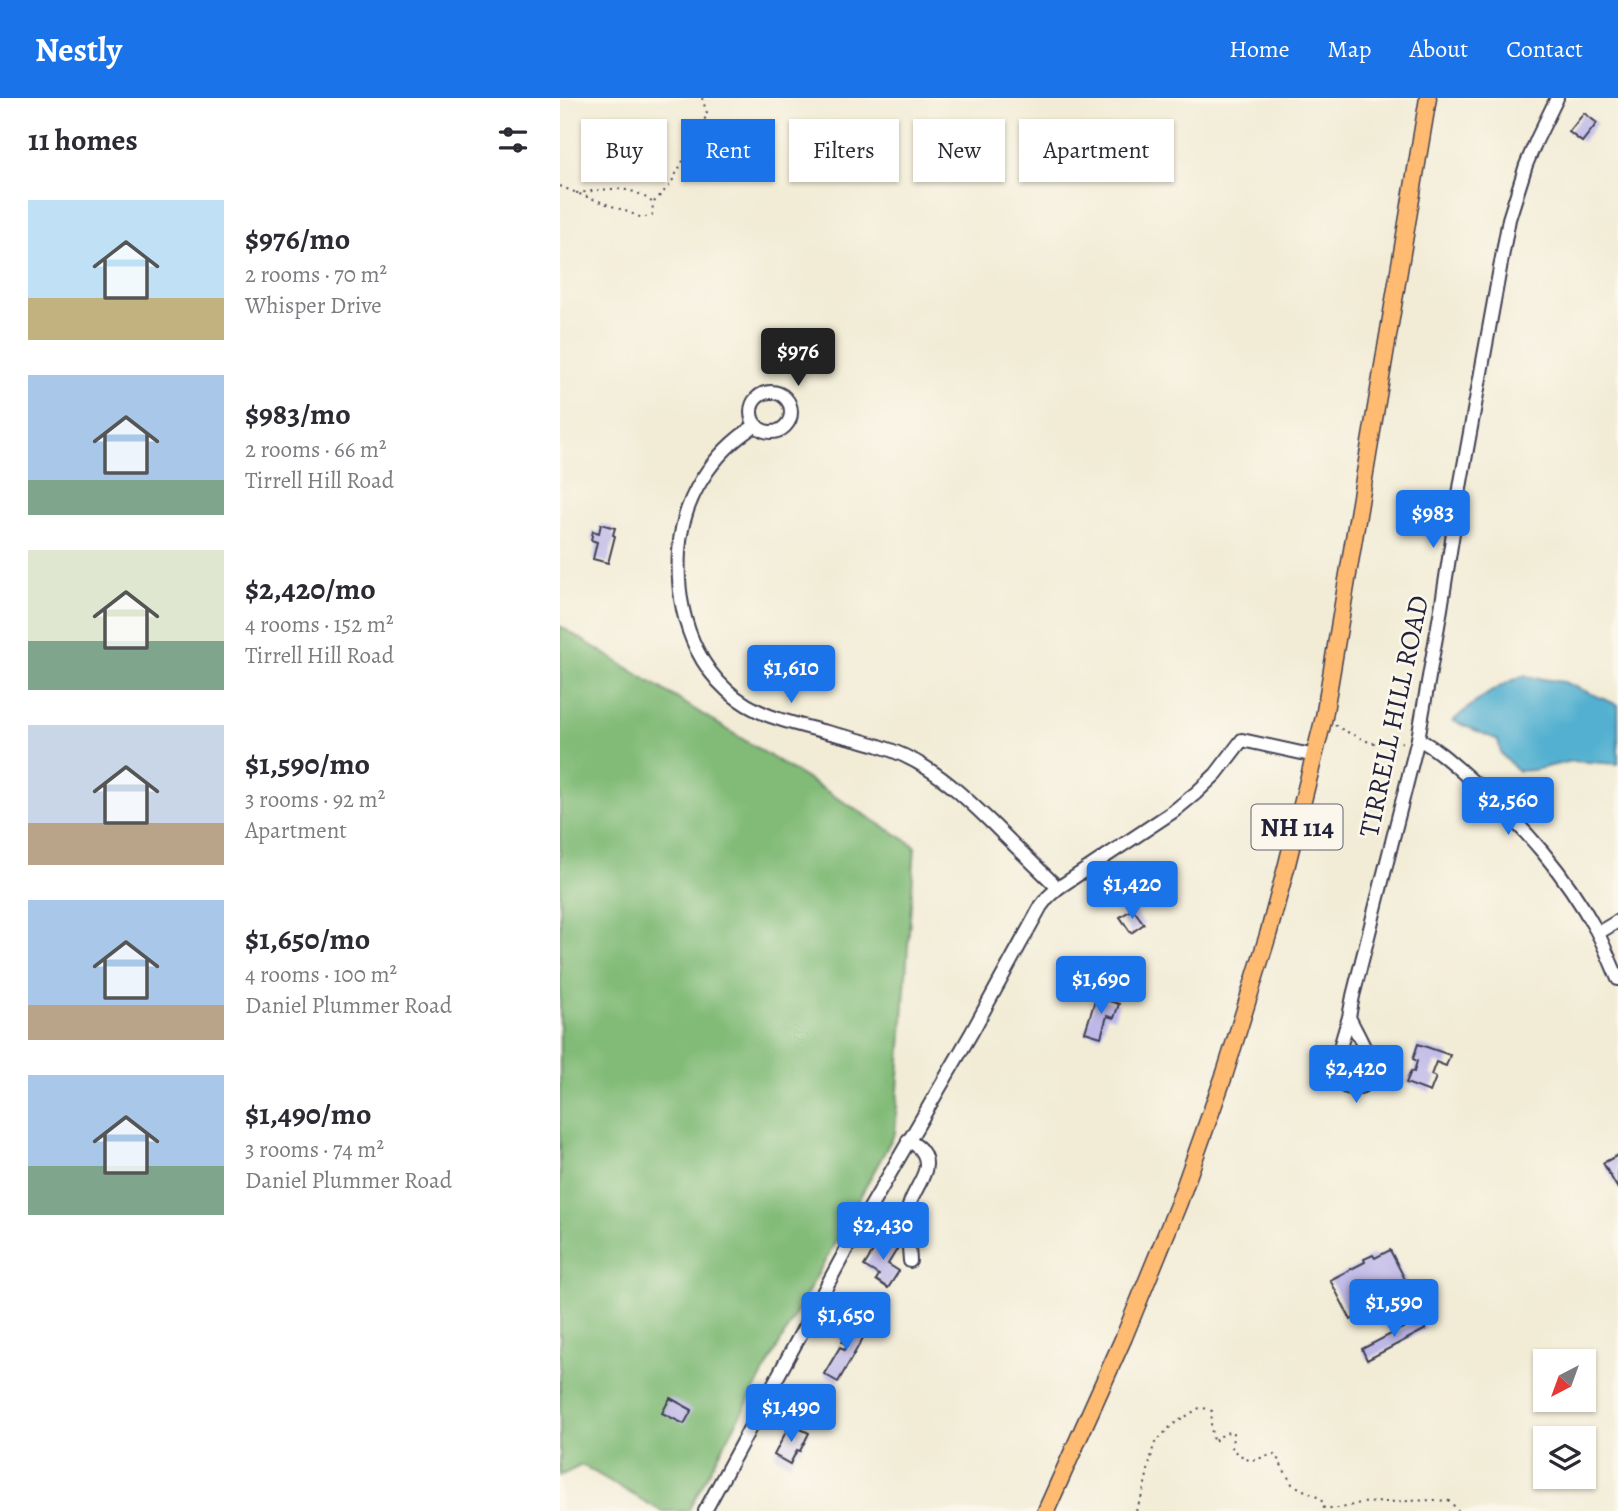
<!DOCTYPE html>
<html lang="en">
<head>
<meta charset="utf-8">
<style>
  :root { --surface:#fff; --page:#f2f2f3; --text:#2b2b33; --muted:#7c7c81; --accent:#1a73e8 }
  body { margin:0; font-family:Alegreya,serif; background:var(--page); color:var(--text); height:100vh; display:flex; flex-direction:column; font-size:26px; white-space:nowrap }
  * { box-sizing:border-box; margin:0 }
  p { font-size:23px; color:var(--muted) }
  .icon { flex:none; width:38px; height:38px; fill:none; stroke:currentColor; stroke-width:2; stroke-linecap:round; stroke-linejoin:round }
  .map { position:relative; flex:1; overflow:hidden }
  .panel { display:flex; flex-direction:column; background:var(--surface); width:560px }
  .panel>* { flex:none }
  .top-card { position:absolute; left:21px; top:21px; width:665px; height:63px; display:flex; gap:14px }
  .needle { width:46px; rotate:221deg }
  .controls { position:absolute; left:973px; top:1251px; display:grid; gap:14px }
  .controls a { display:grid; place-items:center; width:63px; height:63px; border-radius:0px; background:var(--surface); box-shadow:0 2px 5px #0004; font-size:35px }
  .price { position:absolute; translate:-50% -60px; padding:0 16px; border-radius:7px; background:var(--accent); color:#fff; font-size:23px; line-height:46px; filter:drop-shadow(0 2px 4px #0008) }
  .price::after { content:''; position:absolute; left:50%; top:42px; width:21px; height:16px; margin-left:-10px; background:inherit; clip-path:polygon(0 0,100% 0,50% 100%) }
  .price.current { background:#222; color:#fff }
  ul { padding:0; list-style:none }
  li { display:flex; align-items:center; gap:21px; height:175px; padding:0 28px }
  li span { display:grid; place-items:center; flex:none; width:196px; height:140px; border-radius:0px; color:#555 }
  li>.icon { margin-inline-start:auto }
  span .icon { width:84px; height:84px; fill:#fffc; stroke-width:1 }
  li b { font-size:30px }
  h2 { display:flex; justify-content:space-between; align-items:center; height:84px; padding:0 28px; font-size:30px }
  .chip { padding:0 24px; border-radius:0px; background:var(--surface); box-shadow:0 2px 5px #0004; font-size:24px; line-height:63px }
  .chip.current { background:var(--accent); color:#fff }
  header { display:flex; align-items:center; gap:42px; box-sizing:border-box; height:98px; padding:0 35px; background:var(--accent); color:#fff }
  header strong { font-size:33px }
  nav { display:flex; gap:38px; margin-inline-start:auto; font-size:24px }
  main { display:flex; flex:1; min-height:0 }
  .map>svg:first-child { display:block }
  .forest { fill:#82bb78; stroke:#526e5a; stroke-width:2 }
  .water { fill:#52b0d0; stroke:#3a6986; stroke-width:2 }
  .building { fill:#beb8e8 }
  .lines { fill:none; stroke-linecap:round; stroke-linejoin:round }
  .minor-casing { stroke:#414052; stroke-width:16 }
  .major-casing { stroke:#414052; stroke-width:19 }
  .path { stroke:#414052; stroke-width:2; stroke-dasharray:2 5; stroke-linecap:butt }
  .minor { stroke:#fff; stroke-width:12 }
  .major { stroke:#ffbb71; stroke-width:16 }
  .labels { text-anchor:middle; stroke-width:5; stroke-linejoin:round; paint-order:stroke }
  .shield { fill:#fbf7ec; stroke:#636270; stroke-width:2 }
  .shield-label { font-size:26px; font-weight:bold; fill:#22223b }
  .street-label { font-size:28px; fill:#22223b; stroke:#fbf7ec }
</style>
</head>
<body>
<header>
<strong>Nestly</strong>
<nav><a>Home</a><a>Map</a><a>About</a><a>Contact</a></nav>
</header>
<main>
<section class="panel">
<h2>11 homes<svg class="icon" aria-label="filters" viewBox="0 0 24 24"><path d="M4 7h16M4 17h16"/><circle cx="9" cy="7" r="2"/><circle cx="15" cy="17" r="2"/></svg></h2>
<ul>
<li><span style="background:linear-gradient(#bfe0f5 70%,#c2b280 0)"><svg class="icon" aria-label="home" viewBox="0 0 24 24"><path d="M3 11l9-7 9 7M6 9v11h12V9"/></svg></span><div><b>$976/mo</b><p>2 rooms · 70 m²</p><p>Whisper Drive</p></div></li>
<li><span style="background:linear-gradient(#a9c7e8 75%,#7fa58c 0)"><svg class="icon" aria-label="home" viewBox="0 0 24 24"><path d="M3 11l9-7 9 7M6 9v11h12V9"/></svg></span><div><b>$983/mo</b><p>2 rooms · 66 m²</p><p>Tirrell Hill Road</p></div></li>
<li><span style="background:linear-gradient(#dfe7d0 65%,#7fa58c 0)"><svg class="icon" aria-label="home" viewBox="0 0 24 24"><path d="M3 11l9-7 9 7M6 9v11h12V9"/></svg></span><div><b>$2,420/mo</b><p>4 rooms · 152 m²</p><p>Tirrell Hill Road</p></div></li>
<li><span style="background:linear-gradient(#c9d6e8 70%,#b9a48a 0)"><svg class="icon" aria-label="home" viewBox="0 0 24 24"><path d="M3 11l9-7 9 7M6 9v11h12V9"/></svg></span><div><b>$1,590/mo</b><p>3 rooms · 92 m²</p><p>Apartment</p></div></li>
<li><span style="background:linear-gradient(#a9c7e8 75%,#b9a48a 0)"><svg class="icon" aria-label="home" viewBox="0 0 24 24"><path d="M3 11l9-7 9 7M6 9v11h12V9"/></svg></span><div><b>$1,650/mo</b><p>4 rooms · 100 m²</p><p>Daniel Plummer Road</p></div></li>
<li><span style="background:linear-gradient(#a9c7e8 65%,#7fa58c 0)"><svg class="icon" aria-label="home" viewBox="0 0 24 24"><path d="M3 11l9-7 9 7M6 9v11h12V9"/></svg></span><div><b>$1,490/mo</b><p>3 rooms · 74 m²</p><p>Daniel Plummer Road</p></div></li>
</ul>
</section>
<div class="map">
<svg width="1058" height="1413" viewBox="0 0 1058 1413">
  <rect width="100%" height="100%" fill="#fbf7ec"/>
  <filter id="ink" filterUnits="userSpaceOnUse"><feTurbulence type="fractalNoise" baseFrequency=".0143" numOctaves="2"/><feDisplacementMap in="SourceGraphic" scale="14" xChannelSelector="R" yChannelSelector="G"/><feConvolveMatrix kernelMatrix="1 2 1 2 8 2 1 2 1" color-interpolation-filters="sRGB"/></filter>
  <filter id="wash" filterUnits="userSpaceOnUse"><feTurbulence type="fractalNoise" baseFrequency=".00686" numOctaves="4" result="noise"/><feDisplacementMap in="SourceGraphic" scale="28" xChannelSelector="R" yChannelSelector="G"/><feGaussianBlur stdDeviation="1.57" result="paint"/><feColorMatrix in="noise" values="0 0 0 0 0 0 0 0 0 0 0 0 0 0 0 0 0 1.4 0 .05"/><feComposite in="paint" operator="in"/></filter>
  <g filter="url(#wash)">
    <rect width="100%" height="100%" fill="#f2ecd6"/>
    <polygon class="forest" points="0,528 355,748 335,1035 128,1413 101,1413 22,1367 0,1378"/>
    <path class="water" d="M963,578L1004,584L1058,607V666L1012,663L974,672L958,673L941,656L938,642L893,623C913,605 938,587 963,578Z"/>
    <g id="blocks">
      <g class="building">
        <polygon points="1024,15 1037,25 1022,44 1009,34"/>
        <polygon points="41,426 55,430 53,437 55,438 48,465 33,461 37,444 31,442 33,433 39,435"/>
        <polygon points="595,766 603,782 579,794 571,778"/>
        <polygon points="573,811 584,826 571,835 560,819"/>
        <polygon points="536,899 559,906 554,920 547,918 541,939 525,934"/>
        <polygon points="858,946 890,957 886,968 876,964 871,977 876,979 870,994 846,985 851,973 854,974 857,963 853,961"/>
        <polygon points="1058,1057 1058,1091 1043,1065"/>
        <polygon points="323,1138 339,1148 328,1166 339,1173 328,1190 316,1182 319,1177 304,1168"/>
        <polygon points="830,1152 850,1191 791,1222 770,1182 805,1164 804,1161 813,1157 815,1160"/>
        <polygon points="860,1221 866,1231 807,1262 802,1251"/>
        <polygon points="293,1224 307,1233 278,1284 264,1276 280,1249 284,1252 288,1247 282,1244"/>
        <polygon points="110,1300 132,1312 124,1326 102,1315"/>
        <polygon points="230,1326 249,1335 240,1353 237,1352 230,1366 214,1357"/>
      </g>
    </g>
  </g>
  <g filter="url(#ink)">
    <use href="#blocks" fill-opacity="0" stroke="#414052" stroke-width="2"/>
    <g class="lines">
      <g class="minor-casing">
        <g id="minor">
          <circle cx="211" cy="314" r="20"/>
          <path d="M196,327C152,355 122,401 119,453C115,522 140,592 210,618C261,637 318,639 365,669C391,685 412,706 434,727C455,748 477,769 498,790"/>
          <path d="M858,641C881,653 898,671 917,687C966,731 1004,774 1036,832C1044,847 1051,865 1058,881"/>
          <polyline points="1038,835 1058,823"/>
          <path d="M789,919C795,932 810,957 812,970C815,996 771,999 775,966L789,919L793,898L858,641L881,511L901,384L949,121L966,67L977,41L997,0"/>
          <path d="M348,1042C352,1045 358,1048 361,1052C377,1072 350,1092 348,1113C347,1129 349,1147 350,1163"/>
          <polyline points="145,1413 292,1141 412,934 481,808 488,799 498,790 614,713 636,695 656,676 682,642 755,658"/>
        </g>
      </g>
      <g class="major-casing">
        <polyline id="major" points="486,1413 564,1239 618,1107 665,975 708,837 726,770 764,619 868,0"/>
      </g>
      <g class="path">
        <path d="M0,88C27,100 55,108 82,120L92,117L93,105C68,84 46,92 16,95"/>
        <polyline points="94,104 110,87 124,61 135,48 147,15 142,0"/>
        <polyline points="775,627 783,632 811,645 845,644"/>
        <polyline points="576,1413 583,1395 594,1346 612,1327 641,1309 652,1313 651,1328 653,1344 665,1335 673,1334 672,1352 690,1363 715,1356 732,1386 761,1401 764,1410 782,1410 800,1405 874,1402 890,1403 898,1413"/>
      </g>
      <use href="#minor" class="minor"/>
      <use href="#major" class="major"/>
    </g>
  </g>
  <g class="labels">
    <rect class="shield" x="691.5" y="706.5" width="91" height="45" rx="5"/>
    <g class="shield-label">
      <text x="737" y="738">NH 114</text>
    </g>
    <g class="street-label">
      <text transform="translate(833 618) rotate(-78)" y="10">TIRRELL HILL ROAD</text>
    </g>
  </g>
</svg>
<div class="controls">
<a><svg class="needle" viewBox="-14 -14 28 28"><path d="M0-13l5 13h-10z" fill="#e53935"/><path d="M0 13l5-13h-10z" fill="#7c7c81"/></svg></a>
<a><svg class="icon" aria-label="layers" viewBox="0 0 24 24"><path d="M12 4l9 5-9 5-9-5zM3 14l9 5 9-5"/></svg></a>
</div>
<b class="price current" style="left:238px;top:290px">$976</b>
<b class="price" style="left:873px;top:452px">$983</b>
<b class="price" style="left:231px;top:607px">$1,610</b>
<b class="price" style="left:948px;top:739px">$2,560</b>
<b class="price" style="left:572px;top:823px">$1,420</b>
<b class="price" style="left:541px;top:918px">$1,690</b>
<b class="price" style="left:796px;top:1007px">$2,420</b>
<b class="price" style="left:323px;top:1164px">$2,430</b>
<b class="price" style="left:834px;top:1241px">$1,590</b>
<b class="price" style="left:286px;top:1254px">$1,650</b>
<b class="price" style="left:231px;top:1346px">$1,490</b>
<div class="top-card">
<a class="chip">Buy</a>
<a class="chip current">Rent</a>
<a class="chip">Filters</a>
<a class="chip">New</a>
<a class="chip">Apartment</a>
</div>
</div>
</main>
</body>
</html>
